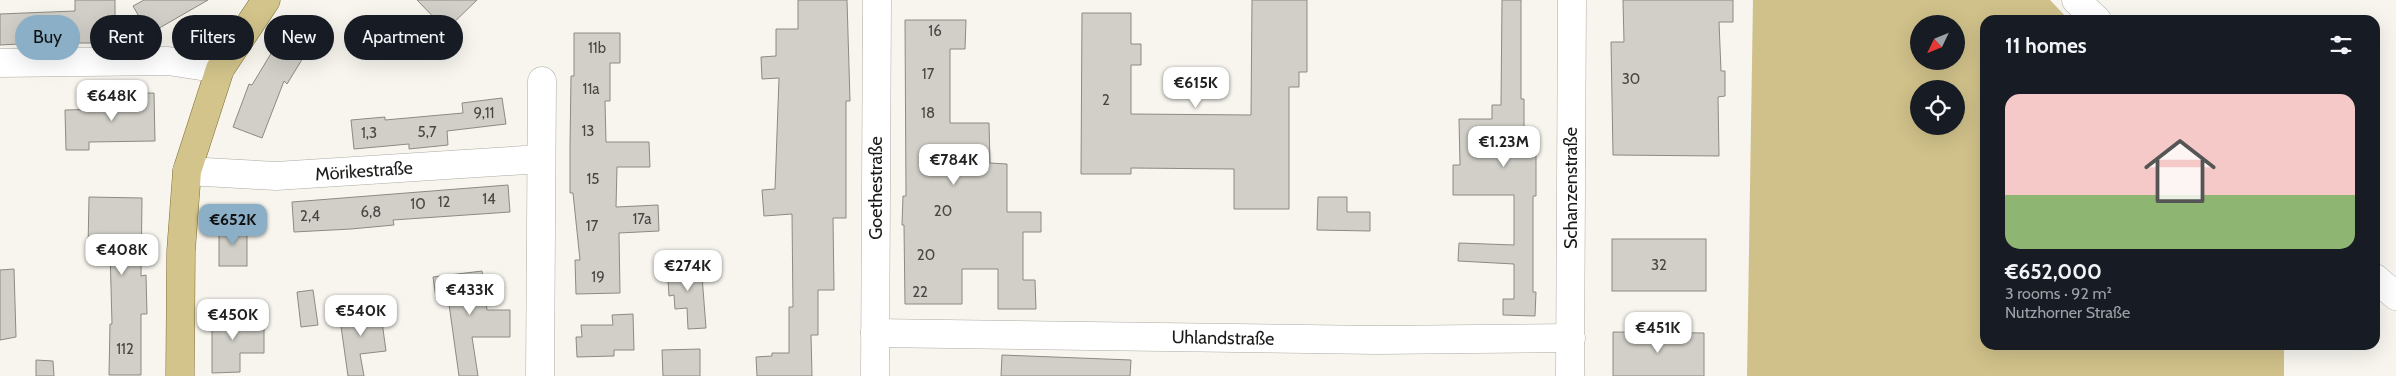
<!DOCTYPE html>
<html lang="en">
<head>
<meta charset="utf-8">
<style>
  :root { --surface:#171b24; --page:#242831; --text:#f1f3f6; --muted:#9ea1a6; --accent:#8aafc7 }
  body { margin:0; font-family:Cabin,sans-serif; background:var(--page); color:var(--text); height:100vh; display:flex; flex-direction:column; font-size:19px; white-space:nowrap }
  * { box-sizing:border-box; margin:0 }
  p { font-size:16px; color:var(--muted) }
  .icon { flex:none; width:28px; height:28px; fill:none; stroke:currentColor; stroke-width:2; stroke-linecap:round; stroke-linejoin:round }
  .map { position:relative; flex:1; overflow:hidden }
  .panel { position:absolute; left:1980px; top:15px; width:400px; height:335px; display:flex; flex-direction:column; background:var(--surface); border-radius:15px; box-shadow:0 5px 20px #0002 }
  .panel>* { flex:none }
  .banner { position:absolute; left:15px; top:15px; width:475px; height:45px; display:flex; gap:10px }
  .needle { width:32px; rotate:227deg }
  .controls { position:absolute; left:1910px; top:15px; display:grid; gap:10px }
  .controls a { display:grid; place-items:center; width:55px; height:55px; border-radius:50%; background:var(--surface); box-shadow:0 5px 20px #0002; font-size:25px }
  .price { position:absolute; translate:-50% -42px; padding:0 11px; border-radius:10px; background:#fff; color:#222; font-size:16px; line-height:32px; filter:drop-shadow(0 1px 2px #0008) }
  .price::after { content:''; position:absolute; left:50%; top:30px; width:15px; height:11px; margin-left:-8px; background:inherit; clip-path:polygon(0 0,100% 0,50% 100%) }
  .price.selected { background:var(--accent); color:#111 }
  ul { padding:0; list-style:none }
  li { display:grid; align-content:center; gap:10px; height:265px; padding:0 25px }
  li span { display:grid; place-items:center; height:155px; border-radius:15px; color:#555 }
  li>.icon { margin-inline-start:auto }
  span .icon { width:90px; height:90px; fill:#fffc; stroke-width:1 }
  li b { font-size:21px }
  h2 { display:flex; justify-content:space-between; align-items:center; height:60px; padding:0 25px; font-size:21px }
  .tag { padding:0 18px; border-radius:22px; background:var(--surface); box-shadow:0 5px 20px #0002; font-size:18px; line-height:45px }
  .tag.selected { background:var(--accent); color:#111 }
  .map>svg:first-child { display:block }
  .pitch { fill:#d0c18a; fill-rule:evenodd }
  .building { fill:#d1cfc8; stroke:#8c8a83 }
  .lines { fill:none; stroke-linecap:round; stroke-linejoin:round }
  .minor-casing { stroke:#acaba4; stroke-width:29 }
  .major-casing { stroke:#806f30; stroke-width:29 }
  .minor { stroke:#fff; stroke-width:28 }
  .major { stroke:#d3c48b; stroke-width:28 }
  .labels { text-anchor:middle; stroke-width:5; stroke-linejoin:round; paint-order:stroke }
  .number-label { font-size:15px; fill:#484744 }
  .street-label { font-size:18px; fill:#1b1a18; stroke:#fff }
</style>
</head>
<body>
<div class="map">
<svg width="2396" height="376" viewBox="0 0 2396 376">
  <rect width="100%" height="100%" fill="#f7f5ee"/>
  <path class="pitch" d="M1753,0H2050L2069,20H1985V345H2284V376H1747ZM1919,24H1956V61H1919ZM1919,89H1956V126H1919Z"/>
  <g class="building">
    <polygon points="75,0 115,0 115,43 74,43 74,41 0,45 0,14 75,11"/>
    <polygon points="144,0 208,0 149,34 133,6"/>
    <polygon points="417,0 477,0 446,30"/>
    <polygon points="798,0 847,0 850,101 846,101 846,218 833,218 834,290 818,290 818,335 811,335 812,376 757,376 756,357 772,356 772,353 789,353 789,307 793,307 792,214 764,216 762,190 775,189 779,78 762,79 761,57 776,56 776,29 798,29"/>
    <polygon points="1252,0 1307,0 1307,72 1299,72 1299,87 1289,87 1289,209 1234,209 1234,169 1131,168 1131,174 1081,174 1082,13 1131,13 1131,44 1141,44 1141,65 1131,65 1131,114 1251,115"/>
    <polygon points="1502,0 1521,0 1521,99 1524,99 1524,134 1536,134 1536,196 1533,196 1533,292 1536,292 1535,316 1503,315 1503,299 1514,299 1514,264 1458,261 1459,243 1514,245 1514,195 1453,195 1453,165 1460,165 1459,119 1492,119 1492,105 1501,105"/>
    <polygon points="1623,0 1733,0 1733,22 1719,22 1721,71 1725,71 1725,96 1718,97 1719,156 1613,155 1611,42 1624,42"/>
    <polygon points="905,20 966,20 965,49 950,49 950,123 989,123 990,163 1007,164 1007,212 1041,212 1041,232 1023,232 1023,280 1035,280 1036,309 998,309 998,269 962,269 962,304 905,304 904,225 902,225 903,196 906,196"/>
    <polygon points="284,32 309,48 287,84 284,81 262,138 233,127 249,84 252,85"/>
    <polygon points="574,33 620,33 620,63 610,63 610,101 605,101 606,142 649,142 650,167 617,167 616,207 658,205 659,231 619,233 620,293 576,294 575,260 580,260 573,193 570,193 570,147 571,76 574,76"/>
    <polygon points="154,93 155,141 89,142 89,150 66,150 65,110 109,109 109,94"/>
    <polygon points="502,98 506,124 447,131 448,145 409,149 409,144 354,149 351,120 385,117 385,120 463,113 462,103"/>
    <polygon points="508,185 510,212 393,220 394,225 351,229 294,232 292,202"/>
    <polygon points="89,197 142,198 141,276 146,275 147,314 141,314 141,375 109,375 110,324 112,324 110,249 88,248"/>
    <polygon points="1318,197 1347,197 1347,212 1370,212 1370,231 1317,230"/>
    <rect x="219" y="226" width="28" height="40"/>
    <rect x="1612" y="239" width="94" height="52"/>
    <polygon points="701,263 706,328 688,329 687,308 675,309 674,295 669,296 667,265"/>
    <polygon points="14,269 16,337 0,340 0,270"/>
    <polygon points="482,271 487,310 510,310 510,337 472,337 478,376 459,376 448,297 436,298 433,277"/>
    <polygon points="313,290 318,325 301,327 297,292"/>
    <polygon points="380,307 386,351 360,354 364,376 348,376 339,312"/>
    <polygon points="212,311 239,311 239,327 264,327 264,353 240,353 240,372 212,373"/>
    <polygon points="633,314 634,350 614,350 614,356 577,357 576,337 582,337 581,325 613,325 612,315"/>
    <polygon points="1613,332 1704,333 1704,376 1613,376"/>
    <polygon points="700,349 700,376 663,376 662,350"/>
    <polygon points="1002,355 1131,360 1130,376 1001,376"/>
    <polygon points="36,360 53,361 54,376 36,376"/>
  </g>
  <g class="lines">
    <g class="minor-casing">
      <g id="minor">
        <polyline points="2076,0 2097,20"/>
        <polyline points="0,63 168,61 220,69"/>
        <polyline points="187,171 276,176 541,159"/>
        <polyline points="2375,278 2396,296"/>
        <polyline points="875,333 1377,340 1571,338"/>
        <polyline points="540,376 542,81"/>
        <polyline points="875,376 877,0"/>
        <polyline points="1570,376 1572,0"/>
      </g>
    </g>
    <g class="major-casing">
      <polyline id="major" points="180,376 181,251 187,171 220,69 266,0"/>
    </g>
    <use href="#minor" class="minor"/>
    <use href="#major" class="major"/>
  </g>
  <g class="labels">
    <g class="number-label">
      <text x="935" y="36">16</text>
      <text x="597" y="53">11b</text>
      <text x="928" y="79">17</text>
      <text x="1631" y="84">30</text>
      <text x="591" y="94">11a</text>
      <text x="1106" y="105">2</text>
      <text x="484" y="118">9,11</text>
      <text x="928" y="118">18</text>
      <text x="588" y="136">13</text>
      <text x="427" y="137">5,7</text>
      <text x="369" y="138">1,3</text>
      <text x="593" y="184">15</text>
      <text x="489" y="204">14</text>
      <text x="444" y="207">12</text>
      <text x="418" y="209">10</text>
      <text x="943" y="216">20</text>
      <text x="371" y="217">6,8</text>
      <text x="310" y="221">2,4</text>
      <text x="642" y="224">17a</text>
      <text x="592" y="231">17</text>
      <text x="926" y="260">20</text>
      <text x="1659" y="270">32</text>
      <text x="598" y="282">19</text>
      <text x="920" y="297">22</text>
      <text x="125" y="354">112</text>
    </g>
    <g class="street-label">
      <text transform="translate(364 171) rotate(-4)" y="6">Mörikestraße</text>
      <text transform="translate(876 188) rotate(-90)" y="6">Goethestraße</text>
      <text transform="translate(1571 188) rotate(-90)" y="6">Schanzenstraße</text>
      <text transform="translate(1223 338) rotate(1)" y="6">Uhlandstraße</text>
    </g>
  </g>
</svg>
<div class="controls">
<a><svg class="needle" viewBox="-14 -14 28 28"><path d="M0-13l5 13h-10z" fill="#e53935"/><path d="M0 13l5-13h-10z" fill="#9ea1a6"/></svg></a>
<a><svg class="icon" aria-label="locate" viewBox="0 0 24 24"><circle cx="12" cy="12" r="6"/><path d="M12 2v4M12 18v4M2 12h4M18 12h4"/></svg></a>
</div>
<b class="price" style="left:1196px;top:109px">€615K</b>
<b class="price" style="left:112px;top:122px">€648K</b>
<b class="price" style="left:1504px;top:168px">€1.23M</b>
<b class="price" style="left:954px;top:186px">€784K</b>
<b class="price selected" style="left:233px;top:246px">€652K</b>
<b class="price" style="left:122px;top:276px">€408K</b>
<b class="price" style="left:688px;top:292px">€274K</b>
<b class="price" style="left:470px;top:316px">€433K</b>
<b class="price" style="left:361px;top:337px">€540K</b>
<b class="price" style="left:233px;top:341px">€450K</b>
<b class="price" style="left:1658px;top:354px">€451K</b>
<div class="banner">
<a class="tag selected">Buy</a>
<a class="tag">Rent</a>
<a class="tag">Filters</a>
<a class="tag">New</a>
<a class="tag">Apartment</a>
</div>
<section class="panel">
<h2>11 homes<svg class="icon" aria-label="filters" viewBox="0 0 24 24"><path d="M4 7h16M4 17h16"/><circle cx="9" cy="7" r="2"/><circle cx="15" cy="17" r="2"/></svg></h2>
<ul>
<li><span style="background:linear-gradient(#f6c9c9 65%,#8fb573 0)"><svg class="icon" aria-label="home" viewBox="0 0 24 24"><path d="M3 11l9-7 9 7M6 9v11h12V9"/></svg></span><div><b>€652,000</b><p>3 rooms · 92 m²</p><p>Nutzhorner Straße</p></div></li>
</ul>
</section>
</div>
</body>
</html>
